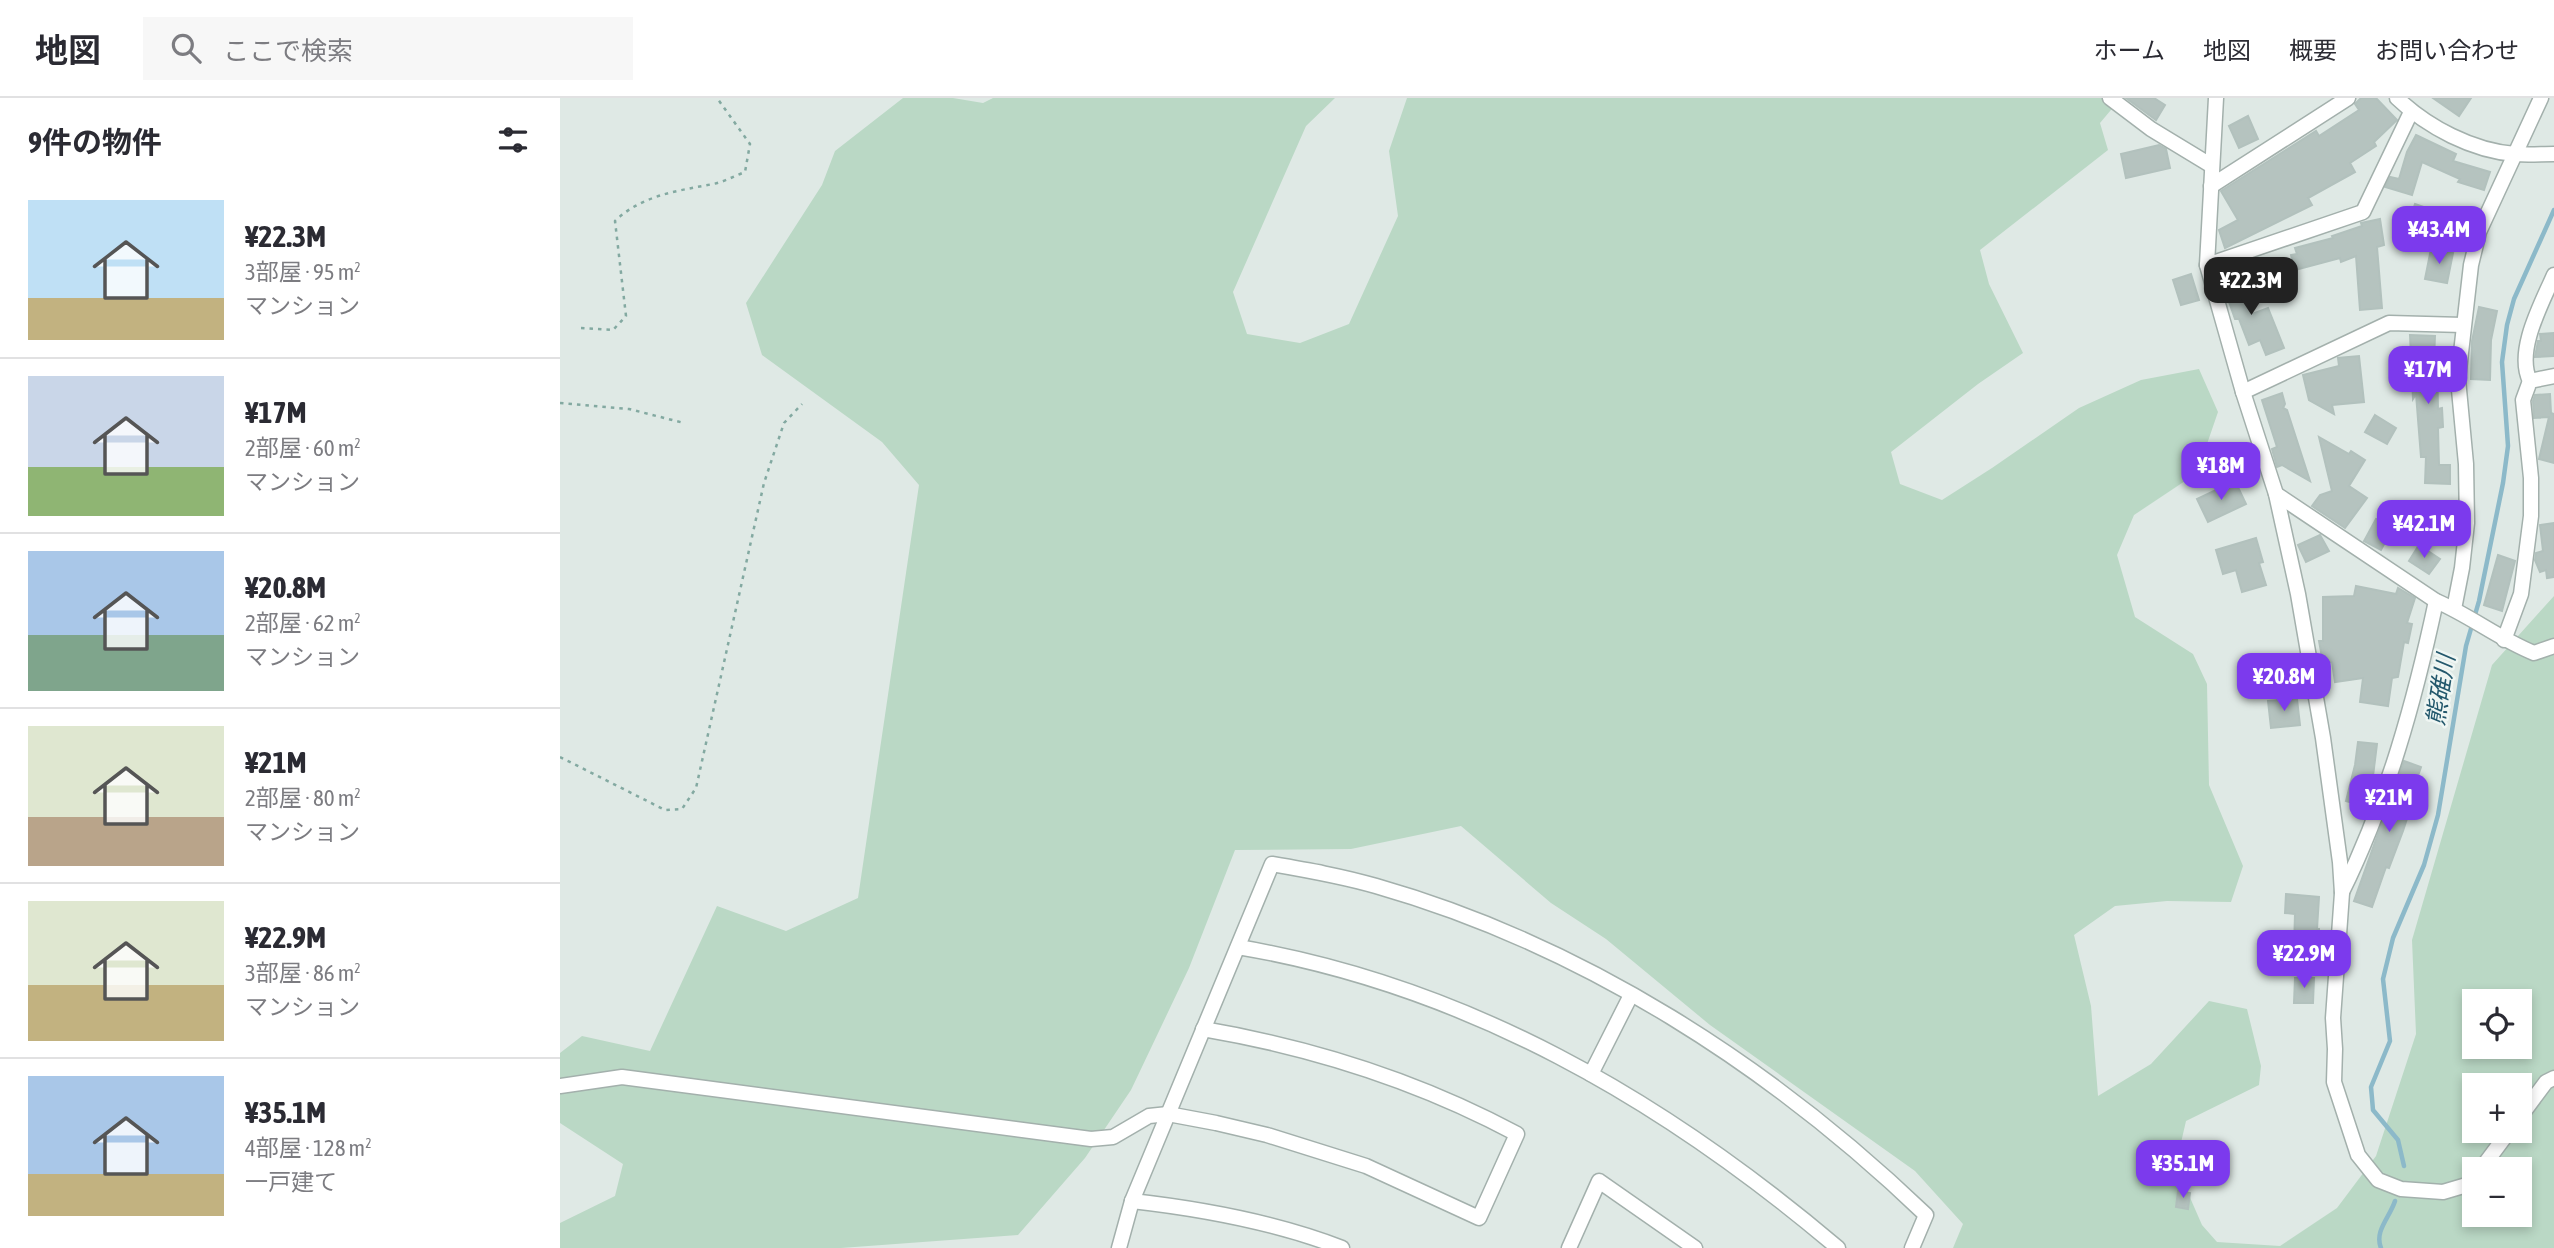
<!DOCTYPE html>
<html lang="ja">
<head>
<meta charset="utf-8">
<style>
  :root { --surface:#fff; --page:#f7f7f7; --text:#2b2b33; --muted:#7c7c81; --line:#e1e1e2; --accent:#7c3aed }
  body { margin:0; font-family:"Asap Condensed","Noto Sans JP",sans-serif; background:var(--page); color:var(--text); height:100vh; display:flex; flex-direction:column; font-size:26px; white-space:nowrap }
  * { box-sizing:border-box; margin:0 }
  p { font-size:23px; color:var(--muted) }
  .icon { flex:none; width:38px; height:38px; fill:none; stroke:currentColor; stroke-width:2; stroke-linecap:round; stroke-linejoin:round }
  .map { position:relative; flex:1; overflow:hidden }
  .drawer { display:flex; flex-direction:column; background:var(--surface); width:560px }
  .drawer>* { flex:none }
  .fabs { position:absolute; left:1902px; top:891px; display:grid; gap:14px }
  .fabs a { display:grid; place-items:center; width:70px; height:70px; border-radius:0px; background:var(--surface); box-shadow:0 4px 10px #0003; font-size:35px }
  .price { position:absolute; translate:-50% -60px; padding:0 16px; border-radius:14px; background:var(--accent); color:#fff; font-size:23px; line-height:46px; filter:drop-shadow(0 2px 4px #0008) }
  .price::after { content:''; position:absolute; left:50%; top:42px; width:21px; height:16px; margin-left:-10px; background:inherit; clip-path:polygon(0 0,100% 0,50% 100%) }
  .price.current { background:#222; color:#fff }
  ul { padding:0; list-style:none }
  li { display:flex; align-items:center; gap:21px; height:175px; padding:0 28px }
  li+li { border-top:2px solid var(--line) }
  li span { display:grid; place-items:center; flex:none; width:196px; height:140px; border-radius:0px; color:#555 }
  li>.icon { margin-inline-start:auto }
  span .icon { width:84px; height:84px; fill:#fffc; stroke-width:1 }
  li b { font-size:30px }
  h2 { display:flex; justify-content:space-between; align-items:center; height:84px; padding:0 28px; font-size:30px }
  header { display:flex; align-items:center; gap:42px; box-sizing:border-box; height:98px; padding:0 35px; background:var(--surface); border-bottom:2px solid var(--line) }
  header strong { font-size:33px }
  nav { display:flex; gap:38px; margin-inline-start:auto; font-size:24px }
  .search { width:490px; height:63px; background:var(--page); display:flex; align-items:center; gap:18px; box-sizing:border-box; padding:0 24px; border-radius:0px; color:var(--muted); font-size:26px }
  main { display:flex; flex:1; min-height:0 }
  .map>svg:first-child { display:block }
  .green { fill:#bad8c5; fill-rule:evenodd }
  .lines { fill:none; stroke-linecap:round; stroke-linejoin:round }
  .stream { stroke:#8cb9c9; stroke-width:4.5 }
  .building { fill:#b5c3bf; stroke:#b2c1bd; stroke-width:2 }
  .minor-casing { stroke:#a3b0ac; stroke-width:17 }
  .path { stroke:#83a9a1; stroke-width:2.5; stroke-dasharray:3.5 5; stroke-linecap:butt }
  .minor { stroke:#fff; stroke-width:14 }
  .labels { text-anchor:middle; stroke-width:5; stroke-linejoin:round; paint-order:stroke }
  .water-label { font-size:24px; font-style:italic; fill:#23586c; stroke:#eff6f3 }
</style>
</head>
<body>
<header>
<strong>地図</strong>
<div class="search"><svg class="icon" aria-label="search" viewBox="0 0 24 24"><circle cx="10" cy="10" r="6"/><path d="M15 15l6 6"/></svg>ここで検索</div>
<nav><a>ホーム</a><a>地図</a><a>概要</a><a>お問い合わせ</a></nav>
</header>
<main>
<section class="drawer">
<h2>9件の物件<svg class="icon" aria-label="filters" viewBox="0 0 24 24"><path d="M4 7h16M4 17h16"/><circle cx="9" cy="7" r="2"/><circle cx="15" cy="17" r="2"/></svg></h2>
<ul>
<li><span style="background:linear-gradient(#bfe0f5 70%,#c2b280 0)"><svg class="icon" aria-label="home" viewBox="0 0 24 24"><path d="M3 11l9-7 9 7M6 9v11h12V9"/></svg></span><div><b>¥22.3M</b><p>3部屋 · 95 m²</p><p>マンション</p></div></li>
<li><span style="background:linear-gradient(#c9d6e8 65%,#8fb573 0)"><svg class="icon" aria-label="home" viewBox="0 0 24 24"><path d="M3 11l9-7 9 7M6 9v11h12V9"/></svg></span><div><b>¥17M</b><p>2部屋 · 60 m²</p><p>マンション</p></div></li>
<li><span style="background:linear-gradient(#a9c7e8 60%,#7fa58c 0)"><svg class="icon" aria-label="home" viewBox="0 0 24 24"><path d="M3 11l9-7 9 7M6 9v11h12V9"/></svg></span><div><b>¥20.8M</b><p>2部屋 · 62 m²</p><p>マンション</p></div></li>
<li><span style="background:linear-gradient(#dfe7d0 65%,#b9a48a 0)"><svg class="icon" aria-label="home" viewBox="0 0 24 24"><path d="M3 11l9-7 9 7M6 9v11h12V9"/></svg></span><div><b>¥21M</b><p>2部屋 · 80 m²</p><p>マンション</p></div></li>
<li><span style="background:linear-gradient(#dfe7d0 60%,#c2b280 0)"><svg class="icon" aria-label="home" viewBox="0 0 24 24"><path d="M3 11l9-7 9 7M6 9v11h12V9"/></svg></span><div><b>¥22.9M</b><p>3部屋 · 86 m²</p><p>マンション</p></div></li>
<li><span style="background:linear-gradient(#a9c7e8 70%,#c2b280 0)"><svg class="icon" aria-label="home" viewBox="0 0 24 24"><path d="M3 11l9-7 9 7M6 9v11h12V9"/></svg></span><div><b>¥35.1M</b><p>4部屋 · 128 m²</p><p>一戸建て</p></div></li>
</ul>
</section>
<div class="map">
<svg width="1994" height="1150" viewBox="0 0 1994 1150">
  <rect width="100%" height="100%" fill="#dfe9e5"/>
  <path class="green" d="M343,0H393L423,5L433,0H775L746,28L673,194L687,236L740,245L789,226L838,118L829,53L847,0H1561L1540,25L1548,52L1420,152L1429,186L1463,255L1418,286L1331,354L1340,386L1382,402L1432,370L1519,310L1581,282L1639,271L1658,314L1637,375L1574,417L1557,457L1575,519L1633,556L1647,586L1649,687L1683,768L1671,804L1607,803L1555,808L1514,837L1531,908L1538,998L1591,966L1649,903L1687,911L1701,968L1699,987L1626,1023L1620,1049L1628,1095L1642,1127L1657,1144L1720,1148L1777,1110L1816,1058L1856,936L1852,842L1932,567L1994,498V1150H1393L1403,1126L1355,1073L1150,927L1046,841L991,805L901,728L791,751L675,752L629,870L571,992L525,1060L458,1137L281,1150H0V1125L55,1098L63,1066L0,1025V955L22,938L90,953L157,808L226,833L298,800L359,387L322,344L202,257L186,205L262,87L275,53ZM1914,903H1960V948H1914ZM1914,987H1960V1032H1914ZM1914,1071H1960V1116H1914Z"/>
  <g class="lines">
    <g class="stream">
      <polyline points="1844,1068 1838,1042 1813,1012 1811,989 1830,943 1823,881 1833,840 1864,767 1878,717 1906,548 1919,503 1943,385 1948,348 1942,264 1947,227 1954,201 1994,112"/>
      <path d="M1821,1150C1814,1133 1830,1119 1835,1103"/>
    </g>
  </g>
  <g class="building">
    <polygon points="1566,0 1594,0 1605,7 1596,22"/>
    <polygon points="1801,0 1816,0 1837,22 1814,44 1816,48 1790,65 1795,74 1748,100 1752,107 1665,150 1659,132 1678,122 1661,93 1756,33 1759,38 1799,12 1795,6"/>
    <polygon points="1873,0 1911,0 1899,18"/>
    <polygon points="1688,18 1698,41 1679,50 1669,28"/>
    <polygon points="1856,37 1896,56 1893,63 1930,74 1924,92 1898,84 1900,81 1862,64 1852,97 1825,89 1830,79 1839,81 1847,54"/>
    <polygon points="1599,47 1606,51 1610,70 1566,80 1561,56"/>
    <polygon points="1855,106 1881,115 1874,132 1849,124"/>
    <polygon points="1820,121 1824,147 1817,149 1822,210 1800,212 1796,158 1781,164 1780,160 1735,172 1731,157 1737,156 1735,150 1773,140 1772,138 1802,128 1801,125"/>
    <polygon points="1871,151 1893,155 1887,185 1865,181"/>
    <polygon points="1673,170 1684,204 1687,203 1692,216 1708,210 1724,250 1706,257 1700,242 1689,247 1679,221 1675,221 1659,175"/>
    <polygon points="1631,176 1639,202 1621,207 1613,182"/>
    <polygon points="1919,209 1937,213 1931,242 1930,282 1911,281 1912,243"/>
    <polygon points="1994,235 1994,258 1975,259 1978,243 1981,243 1980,236"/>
    <polygon points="1850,237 1875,238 1874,261 1877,261 1878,311 1882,310 1883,329 1878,330 1879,367 1890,367 1890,386 1865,385 1866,359 1861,359 1856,296 1853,301"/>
    <polygon points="1799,258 1804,304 1772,307 1774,316 1749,302 1743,277 1779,268 1778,260"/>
    <polygon points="1722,295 1725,306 1723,310 1727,312 1750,383 1722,367 1717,369 1712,351 1717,349 1702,302"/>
    <polygon points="1990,296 1991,315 1994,316 1994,365 1979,361 1989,319 1974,320 1973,303 1975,297"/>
    <polygon points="1815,317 1836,330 1827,346 1805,334"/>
    <polygon points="1759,339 1789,356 1791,353 1805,362 1789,388 1807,400 1785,430 1752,408 1760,397 1772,393"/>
    <polygon points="1675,383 1686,406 1648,424 1637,401"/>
    <polygon points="1860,408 1862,432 1843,433 1841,409"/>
    <polygon points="1816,421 1833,429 1821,452 1804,443"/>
    <polygon points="1994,425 1994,479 1987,480 1986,472 1980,474 1975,462 1976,455 1983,453 1980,427"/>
    <polygon points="1760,437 1769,453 1746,464 1738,447"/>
    <polygon points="1696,440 1703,464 1699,465 1706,487 1682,494 1676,472 1663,476 1656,452"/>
    <polygon points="1859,447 1880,461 1869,476 1849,463"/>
    <polygon points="1938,457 1955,463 1942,513 1924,507"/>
    <polygon points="1796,488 1836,496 1838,490 1855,500 1847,525 1852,526 1848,545 1844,544 1838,579 1832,580 1828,608 1800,604 1803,580 1775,584 1772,564 1763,565 1759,543 1763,543 1763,499 1794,498"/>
    <polygon points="1737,601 1740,627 1711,630 1708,603"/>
    <polygon points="1798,644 1817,646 1812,686 1816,687 1808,709 1786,703 1795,667"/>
    <polygon points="1844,663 1861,669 1851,698 1854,699 1843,733 1829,770 1826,769 1812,809 1794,803"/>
    <polygon points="1726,796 1759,799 1757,831 1759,831 1759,850 1734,849 1735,816 1725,815"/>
    <polygon points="1735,880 1754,880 1753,905 1734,905"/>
    <polygon points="1618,1093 1630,1095 1628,1111 1616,1109"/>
  </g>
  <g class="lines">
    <g class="minor-casing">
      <g id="minor">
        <polyline points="1550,0 1591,31 1652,68"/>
        <polyline points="1656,0 1647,167 1683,294 1716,396 1738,496 1763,640 1780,764 1782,795 1773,920 1775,951 1774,984 1798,1057 1818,1082 1841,1091 1883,1094 1910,1086 1914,1080"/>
        <path d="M1837,0C1867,29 1913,53 1955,56C1968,57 1981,56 1994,56"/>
        <polyline points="1651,88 1788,0"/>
        <polyline points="1647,167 1803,114 1851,14"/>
        <path d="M1970,283C1955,253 1982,205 1994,177"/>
        <polyline points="1683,294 1829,225 1903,227"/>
        <path d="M1716,396L1876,503C1911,518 1939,541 1974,555L1994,548"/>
        <polyline points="1894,511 1902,470 1907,425 1906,366 1898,281 1911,167 1919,134 1981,0"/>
        <polyline points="1944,542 1961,496 1971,418 1971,380 1963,302 1970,283 1994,278"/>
        <path d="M1782,794C1827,703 1855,602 1876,503"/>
        <path d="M678,849C907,888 1102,1001 1278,1150"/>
        <polyline points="1031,976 1071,897"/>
        <path d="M0,988L62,979L531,1041L553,1039L589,1018L608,1016L656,1025L707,1037L806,1068L919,1120L957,1036C858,983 754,950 643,931"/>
        <polyline points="1960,1019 1986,984 1994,980"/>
        <polyline points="1921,1071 1950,1032"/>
        <path d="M572,1103C643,1111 715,1124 782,1150"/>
        <path d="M559,1150L572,1103L712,766C747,772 782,778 816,788C1023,847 1212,969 1366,1117L1352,1150"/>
        <polyline points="1009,1150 1039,1083 1135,1150"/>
      </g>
    </g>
    <g class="path">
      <path d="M21,230L53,232L66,218L55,123C82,97 117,93 153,86C164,84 174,78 185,74L190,46L157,0"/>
      <polyline points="0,305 69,311 124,325"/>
      <polyline points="0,659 105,712 122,711 136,690 204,385 224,325 242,306"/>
    </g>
    <use href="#minor" class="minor"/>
  </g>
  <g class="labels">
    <g class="water-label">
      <text transform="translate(1881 592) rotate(-81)" y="8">熊碓川</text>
    </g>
  </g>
</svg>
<div class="fabs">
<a><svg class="icon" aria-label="locate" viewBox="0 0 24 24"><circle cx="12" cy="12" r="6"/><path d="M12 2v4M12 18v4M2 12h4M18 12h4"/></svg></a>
<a>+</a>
<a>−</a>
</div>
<b class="price" style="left:1879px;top:168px">¥43.4M</b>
<b class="price current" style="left:1691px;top:219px">¥22.3M</b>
<b class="price" style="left:1868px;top:308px">¥17M</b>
<b class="price" style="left:1661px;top:404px">¥18M</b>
<b class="price" style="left:1864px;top:462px">¥42.1M</b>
<b class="price" style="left:1724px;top:615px">¥20.8M</b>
<b class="price" style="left:1829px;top:736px">¥21M</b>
<b class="price" style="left:1744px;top:892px">¥22.9M</b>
<b class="price" style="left:1623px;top:1102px">¥35.1M</b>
</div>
</main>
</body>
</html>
